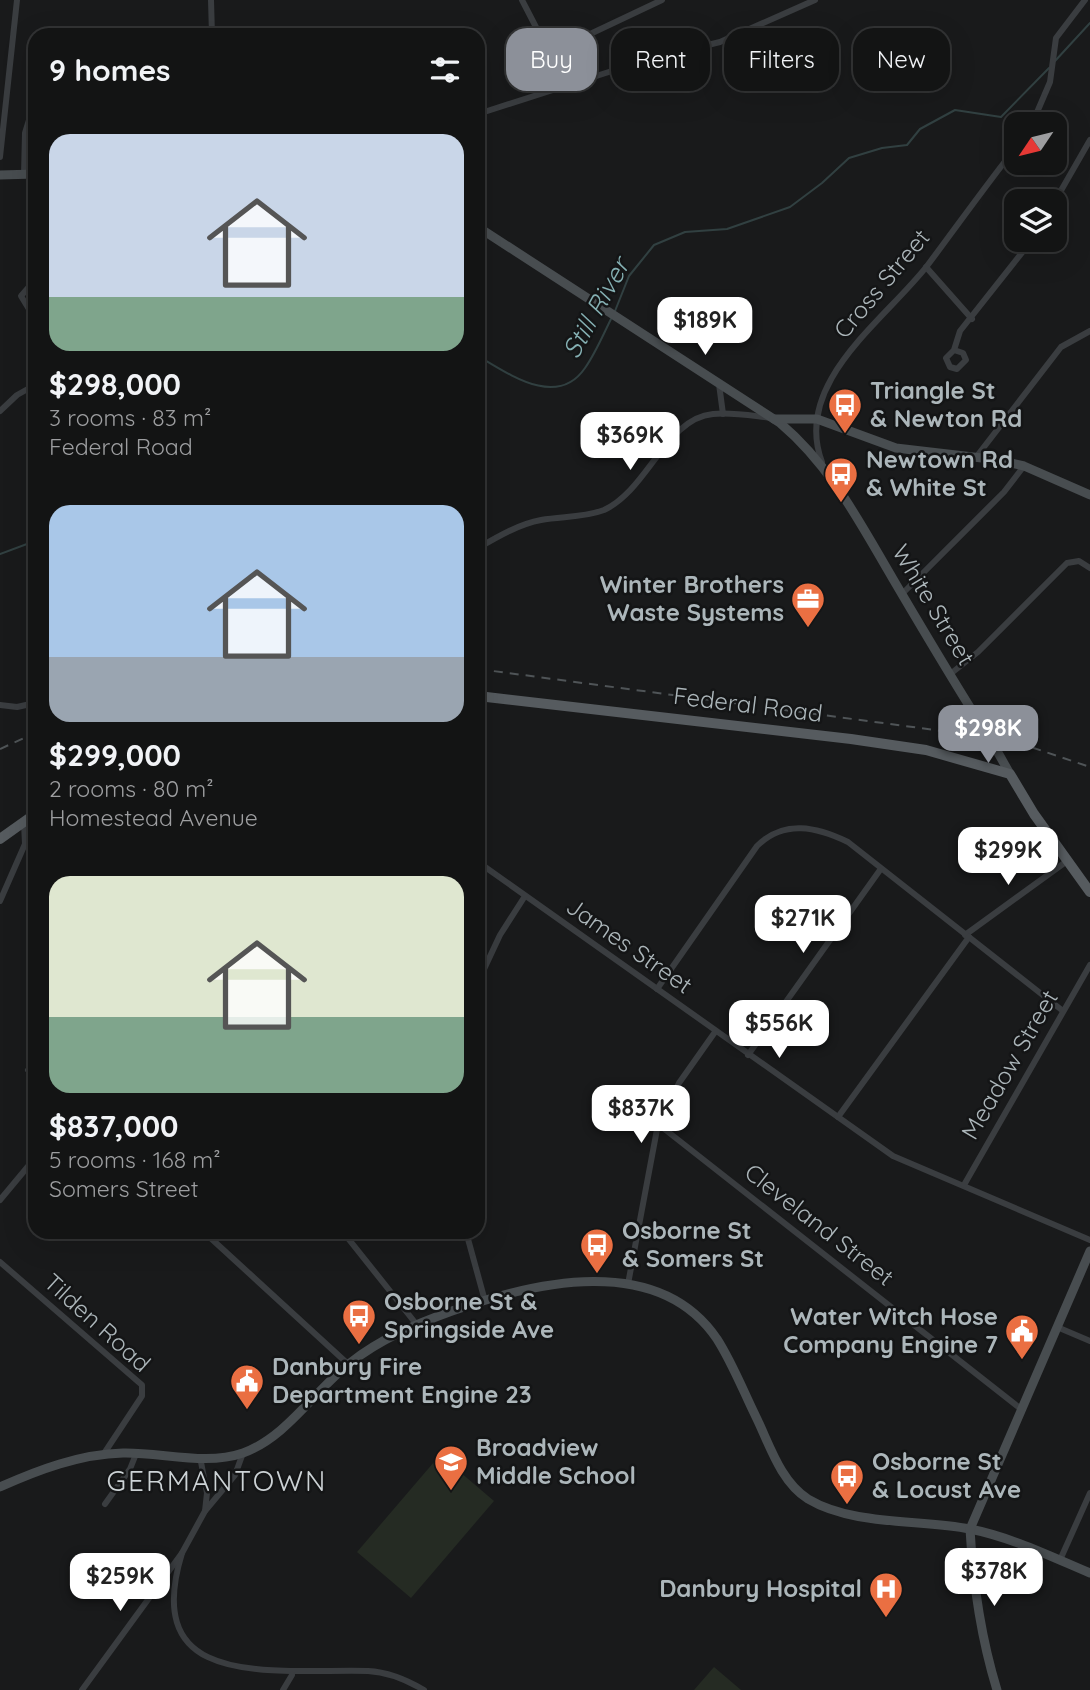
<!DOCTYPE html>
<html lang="en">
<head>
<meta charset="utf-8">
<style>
  :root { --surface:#131414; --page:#1c1d1d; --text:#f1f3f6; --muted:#9d9ea0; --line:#323334; --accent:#8c9099 }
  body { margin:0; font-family:Quicksand,sans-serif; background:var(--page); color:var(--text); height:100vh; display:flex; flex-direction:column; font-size:26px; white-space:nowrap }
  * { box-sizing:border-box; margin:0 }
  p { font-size:23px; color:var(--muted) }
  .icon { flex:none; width:38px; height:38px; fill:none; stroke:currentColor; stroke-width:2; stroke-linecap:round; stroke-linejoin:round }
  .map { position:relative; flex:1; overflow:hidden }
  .details { position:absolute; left:28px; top:28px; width:457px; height:1211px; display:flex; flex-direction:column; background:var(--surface); border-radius:21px; box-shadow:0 7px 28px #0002,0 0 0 2px var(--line) }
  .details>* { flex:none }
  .top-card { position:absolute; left:506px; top:28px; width:478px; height:63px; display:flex; gap:14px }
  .needle { width:46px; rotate:235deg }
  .fabs { position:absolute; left:1004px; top:112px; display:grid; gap:14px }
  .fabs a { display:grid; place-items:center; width:63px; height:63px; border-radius:14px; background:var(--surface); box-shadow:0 7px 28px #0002,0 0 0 2px var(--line); font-size:35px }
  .price { position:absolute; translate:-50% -60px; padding:0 16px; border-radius:14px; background:#fff; color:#222; font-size:23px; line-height:46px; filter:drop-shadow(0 2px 4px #0008) }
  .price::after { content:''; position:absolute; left:50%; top:42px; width:21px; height:16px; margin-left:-10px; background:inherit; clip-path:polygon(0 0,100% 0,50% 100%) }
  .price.current { background:var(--accent); color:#fff }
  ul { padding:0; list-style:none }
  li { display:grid; align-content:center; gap:14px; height:371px; padding:0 21px }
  li span { display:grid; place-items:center; height:217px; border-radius:21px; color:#555 }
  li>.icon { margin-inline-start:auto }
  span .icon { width:126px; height:126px; fill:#fffc; stroke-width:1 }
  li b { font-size:30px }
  h2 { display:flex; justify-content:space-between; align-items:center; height:84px; padding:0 21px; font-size:30px }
  .chip { padding:0 24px; border-radius:21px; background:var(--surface); box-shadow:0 7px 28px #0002,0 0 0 2px var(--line); font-size:24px; line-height:63px }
  .chip.current { background:var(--accent); color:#fff }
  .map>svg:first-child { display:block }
  .green { fill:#252b23 }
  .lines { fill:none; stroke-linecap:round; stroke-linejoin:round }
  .stream { stroke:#314041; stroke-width:2 }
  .street { stroke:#3a3d40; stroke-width:6 }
  .secondary { stroke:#484d50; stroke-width:9 }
  .primary { stroke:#565b5f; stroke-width:10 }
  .rail { stroke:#4f5457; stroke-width:2; stroke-dasharray:9 7; stroke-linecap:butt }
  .secondary-bridge { stroke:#484d50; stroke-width:9 }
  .labels { text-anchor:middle; stroke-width:5; stroke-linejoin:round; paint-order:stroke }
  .street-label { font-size:24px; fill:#acb6ba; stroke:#141516 }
  .poi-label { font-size:24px; font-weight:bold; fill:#acb6ba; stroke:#141516; text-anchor:start }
  .water-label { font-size:26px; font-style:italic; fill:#85b0b3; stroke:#141516 }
  .quarter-label { font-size:28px; letter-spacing:2px; fill:#cdd3d6; stroke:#141516 }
</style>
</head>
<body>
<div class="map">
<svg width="1090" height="1690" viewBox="0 0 1090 1690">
  <rect width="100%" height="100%" fill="#191a1b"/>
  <g class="green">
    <polygon points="440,1455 494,1501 411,1598 357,1552"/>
    <polygon points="714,1667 741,1690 694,1690"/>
  </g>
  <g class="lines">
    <g class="stream">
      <polyline points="1055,61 1090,23"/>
      <polyline points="615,311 629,276 654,245 685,232 727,229 790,207 822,183 849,158 882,148 907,145 920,129 955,110 1001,117 1049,68"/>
      <path d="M478,356C509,374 557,409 585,368C595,354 603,335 611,319"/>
      <polyline points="0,554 35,541"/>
    </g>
    <g class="street">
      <polyline points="211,0 212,35"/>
      <polyline points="522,0 567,87"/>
      <polyline points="550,53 662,0"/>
      <polyline points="478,114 643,61 720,42 815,0"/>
      <polyline points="1032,124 1050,82 1056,38 1085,0"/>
      <polyline points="0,157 17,0"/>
      <polyline points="24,174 25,133 35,101"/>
      <polyline points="1055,201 1090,140"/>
      <polyline points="926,267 972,319"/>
      <polyline points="35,280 21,296 35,319"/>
      <polyline points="954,350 963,353 966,360 957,369 950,367 946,358 954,350 960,331 1032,240"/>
      <polyline points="719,384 723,414"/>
      <polyline points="0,411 17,395 35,385"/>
      <polyline points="977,456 1061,347 1090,331"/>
      <path d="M822,462C792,383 884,321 927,266C957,226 986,185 1017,146"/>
      <path d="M478,548C497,537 519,524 541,520C562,516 583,518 604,510C648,490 666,418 713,414C732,412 753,416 772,418"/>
      <polyline points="902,594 1004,492 1024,466"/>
      <polyline points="949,675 978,652 1067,563 1079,561 1090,568"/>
      <polyline points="0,705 17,707 35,703"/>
      <polyline points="478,862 893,1156 1090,1240"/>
      <polyline points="0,901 25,844 24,823"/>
      <polyline points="965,935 1067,861"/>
      <polyline points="478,982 500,935 525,896"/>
      <path d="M657,989L757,846C784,819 817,827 848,842L1063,1011"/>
      <polyline points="748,1055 880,870"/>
      <polyline points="28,1070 35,1077"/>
      <polyline points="838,1117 969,937"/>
      <polyline points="658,1124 1021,1409"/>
      <polyline points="964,1185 1090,965"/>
      <polyline points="0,1200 35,1158"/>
      <polyline points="204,1232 348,1364"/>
      <polyline points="343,1232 417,1325"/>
      <polyline points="468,1239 485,1301"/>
      <polyline points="0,1262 142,1385 142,1396 103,1455"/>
      <polyline points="628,1284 658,1124 679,1083 715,1032"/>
      <polyline points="1057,1327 1090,1341"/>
      <polyline points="200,1457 207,1493 205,1511"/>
      <polyline points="105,1504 130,1469 136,1454"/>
      <path d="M182,1553C140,1690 269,1669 368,1671C388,1672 407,1680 424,1690"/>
      <polyline points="1060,1560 1090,1493"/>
      <polyline points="82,1690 182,1553 205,1511 235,1475 243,1453"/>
      <polyline points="283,1690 292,1675"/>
    </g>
    <g class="secondary">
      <polyline points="0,175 35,174"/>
      <path d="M478,227L780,423C831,466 860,523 893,579C923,630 953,681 985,731"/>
      <polyline points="774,419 817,419 896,448 999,460 1024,466 1090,495"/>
      <polyline points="992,742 1010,774"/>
      <path d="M0,1487C38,1470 80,1454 123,1453C161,1452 206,1466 243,1453C287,1437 314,1391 350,1363C380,1339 416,1324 452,1311C534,1282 658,1252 717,1339C733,1364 744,1393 757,1419C770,1446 781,1482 808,1499C853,1526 920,1519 970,1529C1011,1537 1052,1557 1090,1573"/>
      <path d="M997,1690C981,1638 973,1583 970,1529L1090,1251"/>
    </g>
    <g class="primary">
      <polyline points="478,696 851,739 926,750 1010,774 1034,814 1090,892"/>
      <polyline points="0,839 35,814"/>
    </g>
    <g class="rail">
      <polyline points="478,669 950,732 1022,744 1090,767"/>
      <polyline points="0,749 35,733"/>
    </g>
    <polyline class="secondary-bridge" points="985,731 992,742"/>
  </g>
  <defs>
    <g id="bus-pin" transform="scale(1.75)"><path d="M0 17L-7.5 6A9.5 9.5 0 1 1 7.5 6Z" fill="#ea6f42" stroke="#141516"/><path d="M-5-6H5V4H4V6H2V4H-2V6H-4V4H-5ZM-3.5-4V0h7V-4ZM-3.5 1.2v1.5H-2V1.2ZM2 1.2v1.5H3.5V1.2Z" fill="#fff"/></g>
    <g id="office-pin" transform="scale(1.75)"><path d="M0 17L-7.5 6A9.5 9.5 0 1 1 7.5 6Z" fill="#ea6f42" stroke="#141516"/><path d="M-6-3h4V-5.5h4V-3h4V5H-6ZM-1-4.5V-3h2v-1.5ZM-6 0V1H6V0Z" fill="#fff"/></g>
    <g id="civic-pin" transform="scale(1.75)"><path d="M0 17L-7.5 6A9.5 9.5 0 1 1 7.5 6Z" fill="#ea6f42" stroke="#141516"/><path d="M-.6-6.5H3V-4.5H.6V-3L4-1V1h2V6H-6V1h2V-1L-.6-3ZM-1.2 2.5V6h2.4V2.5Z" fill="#fff"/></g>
    <g id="school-pin" transform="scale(1.75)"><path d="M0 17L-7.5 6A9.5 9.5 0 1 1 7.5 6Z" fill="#ea6f42" stroke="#141516"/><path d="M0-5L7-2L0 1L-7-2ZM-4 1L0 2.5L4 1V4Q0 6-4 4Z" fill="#fff"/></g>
    <g id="hospital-pin" transform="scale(1.75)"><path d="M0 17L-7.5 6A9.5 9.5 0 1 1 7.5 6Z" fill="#ea6f42" stroke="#141516"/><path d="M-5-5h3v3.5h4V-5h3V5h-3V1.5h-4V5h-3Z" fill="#fff"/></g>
  </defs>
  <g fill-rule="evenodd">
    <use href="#bus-pin" x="845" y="405"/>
    <use href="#bus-pin" x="841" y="474"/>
    <use href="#office-pin" x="808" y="599"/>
    <use href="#bus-pin" x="597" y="1245"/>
    <use href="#bus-pin" x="359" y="1316"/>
    <use href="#civic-pin" x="1022" y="1331"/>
    <use href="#civic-pin" x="247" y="1381"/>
    <use href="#school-pin" x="451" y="1462"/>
    <use href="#bus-pin" x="847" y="1476"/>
    <use href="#hospital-pin" x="886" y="1589"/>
  </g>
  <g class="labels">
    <g class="street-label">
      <text transform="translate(882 284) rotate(-50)" y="8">Cross Street</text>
      <text transform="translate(933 605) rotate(59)" y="8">White Street</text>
      <text transform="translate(748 705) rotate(7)" y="8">Federal Road</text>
      <text transform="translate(629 946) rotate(35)" y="8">James Street</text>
      <text transform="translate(1010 1065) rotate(-60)" y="8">Meadow Street</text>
      <text transform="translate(819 1225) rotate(38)" y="8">Cleveland Street</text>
      <text transform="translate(97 1323) rotate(42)" y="8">Tilden Road</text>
    </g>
    <g class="poi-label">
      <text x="870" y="399">Triangle St<tspan x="870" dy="28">&amp; Newton Rd</tspan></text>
      <text x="866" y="468">Newtown Rd<tspan x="866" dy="28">&amp; White St</tspan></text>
      <text x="784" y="593" text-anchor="end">Winter Brothers<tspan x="784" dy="28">Waste Systems</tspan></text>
      <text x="622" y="1239">Osborne St<tspan x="622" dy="28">&amp; Somers St</tspan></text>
      <text x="384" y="1310">Osborne St &amp;<tspan x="384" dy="28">Springside Ave</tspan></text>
      <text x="998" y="1325" text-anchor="end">Water Witch Hose<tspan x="998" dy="28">Company Engine 7</tspan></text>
      <text x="272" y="1375">Danbury Fire<tspan x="272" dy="28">Department Engine 23</tspan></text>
      <text x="476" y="1456">Broadview<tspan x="476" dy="28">Middle School</tspan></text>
      <text x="872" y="1470">Osborne St<tspan x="872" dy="28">&amp; Locust Ave</tspan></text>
      <text x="862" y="1597" text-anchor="end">Danbury Hospital</text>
    </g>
    <g class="water-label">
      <text transform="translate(596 308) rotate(-61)" y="9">Still River</text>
    </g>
    <g class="quarter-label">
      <text x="217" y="1491">GERMANTOWN</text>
    </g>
  </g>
</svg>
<div class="fabs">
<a><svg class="needle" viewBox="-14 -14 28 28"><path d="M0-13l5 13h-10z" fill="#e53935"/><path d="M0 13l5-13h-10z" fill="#9d9ea0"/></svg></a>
<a><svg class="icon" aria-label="layers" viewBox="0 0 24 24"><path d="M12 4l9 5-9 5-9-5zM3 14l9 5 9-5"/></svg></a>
</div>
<b class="price" style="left:705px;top:357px">$189K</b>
<b class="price" style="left:630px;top:472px">$369K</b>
<b class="price current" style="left:988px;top:765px">$298K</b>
<b class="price" style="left:1008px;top:887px">$299K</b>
<b class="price" style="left:803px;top:955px">$271K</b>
<b class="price" style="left:779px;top:1060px">$556K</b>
<b class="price" style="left:641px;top:1145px">$837K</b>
<b class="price" style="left:994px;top:1608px">$378K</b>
<b class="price" style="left:120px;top:1613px">$259K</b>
<div class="top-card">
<a class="chip current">Buy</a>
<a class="chip">Rent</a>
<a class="chip">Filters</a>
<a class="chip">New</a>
</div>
<section class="details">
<h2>9 homes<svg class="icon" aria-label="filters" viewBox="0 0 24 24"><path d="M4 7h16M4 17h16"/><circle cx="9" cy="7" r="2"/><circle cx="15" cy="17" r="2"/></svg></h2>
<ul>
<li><span style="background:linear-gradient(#c9d6e8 75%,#7fa58c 0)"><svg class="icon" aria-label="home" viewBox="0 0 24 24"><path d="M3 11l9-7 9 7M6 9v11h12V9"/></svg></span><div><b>$298,000</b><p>3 rooms · 83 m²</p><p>Federal Road</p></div></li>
<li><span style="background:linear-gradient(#a9c7e8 70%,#9aa5b1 0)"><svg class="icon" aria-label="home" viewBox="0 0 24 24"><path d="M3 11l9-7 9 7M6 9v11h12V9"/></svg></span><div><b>$299,000</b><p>2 rooms · 80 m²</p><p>Homestead Avenue</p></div></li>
<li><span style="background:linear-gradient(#dfe7d0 65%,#7fa58c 0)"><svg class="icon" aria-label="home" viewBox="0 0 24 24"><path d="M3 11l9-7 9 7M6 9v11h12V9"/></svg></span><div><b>$837,000</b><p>5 rooms · 168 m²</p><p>Somers Street</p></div></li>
</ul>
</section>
</div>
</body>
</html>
